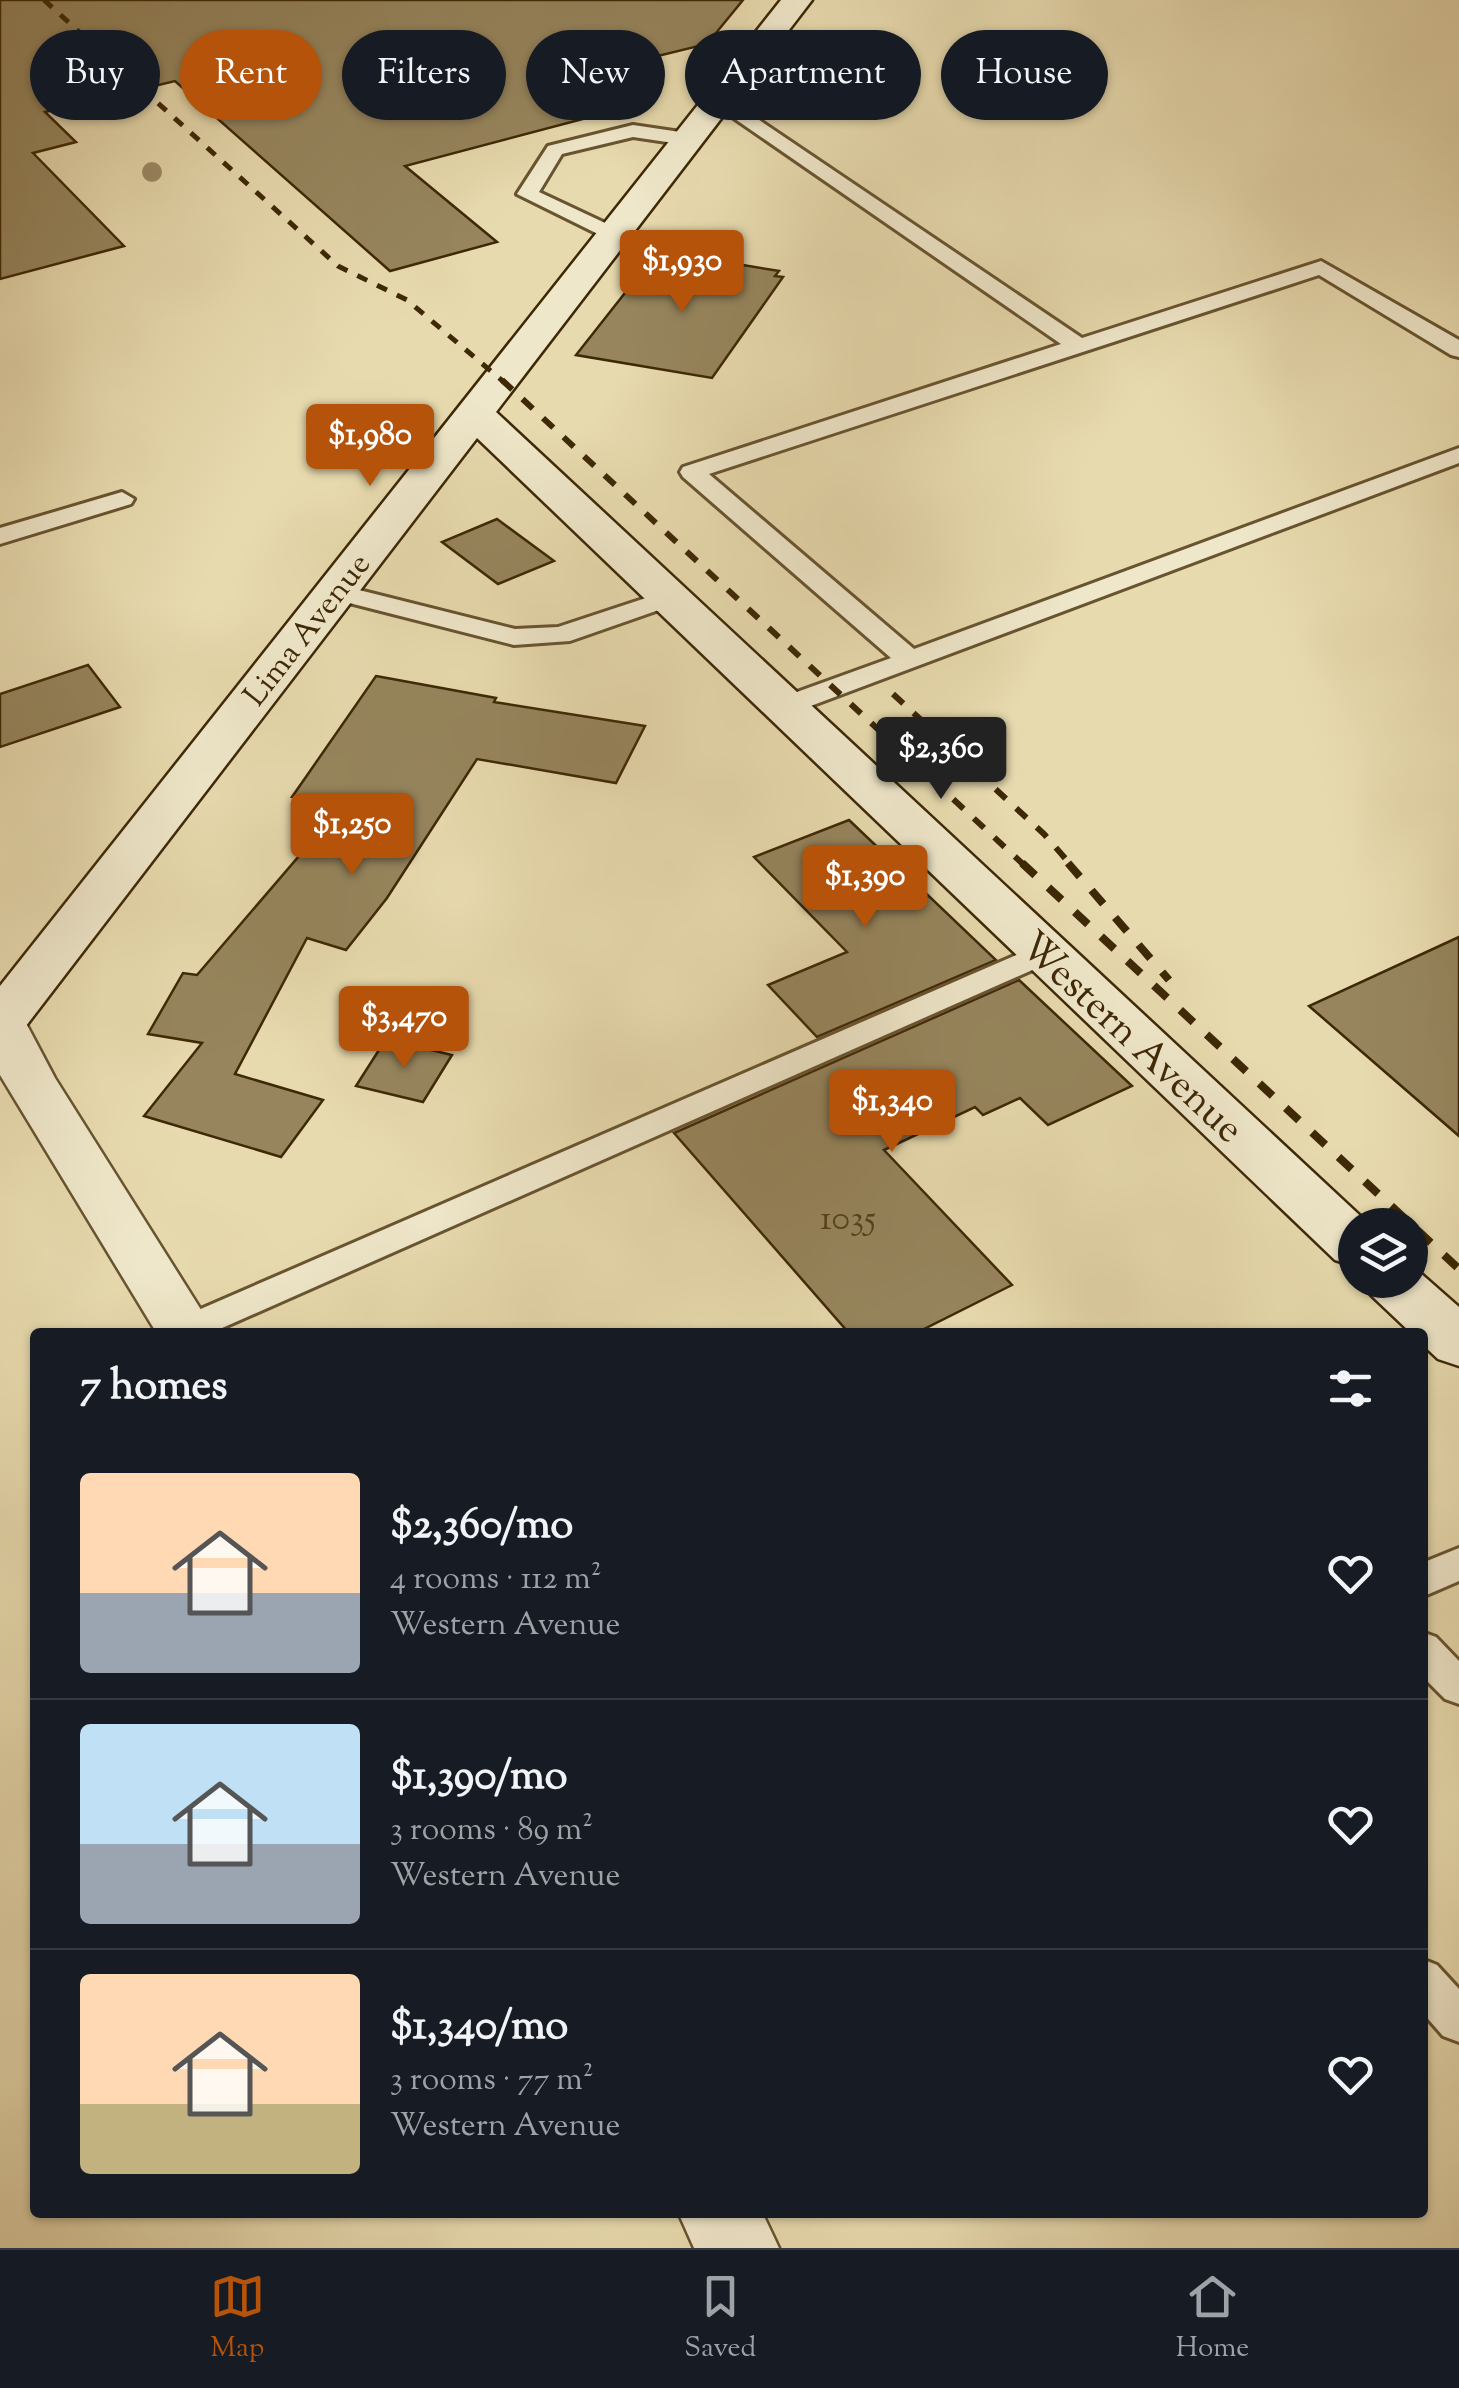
<!DOCTYPE html>
<html lang="en">
<head>
<meta charset="utf-8">
<style>
  :root { --surface:#171b24; --page:#20242c; --text:#f1f3f6; --muted:#9ea1a6; --line:#363941; --accent:#b45309 }
  body { margin:0; font-family:"Sorts Mill Goudy",serif; background:var(--page); color:var(--text); height:100vh; display:flex; flex-direction:column; font-size:38px; white-space:nowrap }
  * { box-sizing:border-box; margin:0 }
  p { font-size:32px; color:var(--muted) }
  .icon { flex:none; width:55px; height:55px; fill:none; stroke:currentColor; stroke-width:2; stroke-linecap:round; stroke-linejoin:round }
  .map { position:relative; flex:1; overflow:hidden }
  .drawer { position:absolute; left:30px; top:1328px; width:1398px; height:890px; display:flex; flex-direction:column; background:var(--surface); border-radius:10px; box-shadow:0 2px 8px #0004 }
  .drawer>* { flex:none }
  .guide { position:absolute; left:30px; top:30px; width:1400px; height:90px; display:flex; gap:20px }
  .fabs { position:absolute; left:1338px; top:1208px; display:grid; gap:20px }
  .fabs a { display:grid; place-items:center; width:90px; height:90px; border-radius:50%; background:var(--surface); box-shadow:0 2px 8px #0004; font-size:50px }
  .price { position:absolute; translate:-50% -85px; padding:0 22px; border-radius:10px; background:var(--accent); color:#fff; font-size:32px; line-height:65px; filter:drop-shadow(0 2px 5px #0008) }
  .price::after { content:''; position:absolute; left:50%; top:60px; width:30px; height:22px; margin-left:-15px; background:inherit; clip-path:polygon(0 0,100% 0,50% 100%) }
  .price.selected { background:#222; color:#fff }
  ul { padding:0; list-style:none }
  li { display:flex; align-items:center; gap:30px; height:250px; padding:0 50px }
  li+li { border-top:2px solid var(--line) }
  li span { display:grid; place-items:center; flex:none; width:280px; height:200px; border-radius:10px; color:#555 }
  li>.icon { margin-inline-start:auto }
  span .icon { width:120px; height:120px; fill:#fffc; stroke-width:1 }
  li b { font-size:42px }
  h2 { display:flex; justify-content:space-between; align-items:center; height:120px; padding:0 50px; font-size:42px }
  .tag { padding:0 35px; border-radius:45px; background:var(--surface); box-shadow:0 2px 8px #0004; font-size:35px; line-height:90px }
  .tag.selected { background:var(--accent); color:#fff }
  .tab-bar { display:flex; justify-content:space-around; align-items:center; height:140px; border-top:2px solid var(--line); background:var(--surface); font-size:28px; color:var(--muted) }
  .tab-bar a { display:grid; justify-items:center; gap:5px }
  .tab-bar .selected { color:var(--accent) }
  .map>svg:first-child { display:block }
  .building { fill:#96855d; stroke:#3e2806; stroke-width:2.5 }
  .lines { fill:none; stroke-linecap:round; stroke-linejoin:round }
  .lane-casing { stroke:#685430; stroke-width:6 }
  .street-casing { stroke:#685430; stroke-width:5 }
  .secondary-casing { stroke:#3e2806; stroke-width:5 }
  .lane { fill:#efe7ca; fill-rule:evenodd }
  .street { fill:#efe7ca; fill-rule:evenodd }
  .secondary { fill:#efe7ca; fill-rule:evenodd }
  .rail-far2 { stroke:#3e2806; stroke-width:5; stroke-dasharray:11 11; stroke-linecap:butt }
  .rail-far1 { stroke:#3e2806; stroke-width:6; stroke-dasharray:14 14; stroke-linecap:butt }
  .rail { stroke:#3e2806; stroke-width:8; stroke-dasharray:18 18; stroke-linecap:butt }
  .tree { fill:#9d8c65 }
  .labels { text-anchor:middle; stroke-width:10; stroke-linejoin:round; paint-order:stroke }
  .far-street-label { font-size:32px; fill:#3e2806; stroke:#efe7ca }
  .number-label { font-size:35px; fill:#543f1c }
  .street-label { font-size:40px; fill:#3e2806; stroke:#efe7ca }
</style>
</head>
<body>
<div class="map">
<svg width="1459" height="2248" viewBox="0 0 1459 2248">
  <rect width="100%" height="100%" fill="#e7daae"/>
  <filter id="stains"><feTurbulence type="fractalNoise" baseFrequency=".002" numOctaves="4"/><feColorMatrix values="0 0 0 0 .2 0 0 0 0 .09 0 0 0 0 .02 0 0 0 .5 -.17"/></filter>
  <radialGradient id="worn" r=".72"><stop offset=".6" stop-color="#630" stop-opacity="0"/><stop offset="1" stop-color="#630" stop-opacity=".3"/></radialGradient>
  <g class="building">
    <polygon points="0,0 743,0 707,44 564,79 613,111 405,166 497,242 390,271 175,81 45,112 76,142 33,153 124,246 0,279"/>
    <polygon points="658,251 779,271 775,276 783,277 712,378 576,355"/>
    <polygon points="497,519 554,561 498,584 442,542"/>
    <polygon points="88,665 120,707 0,747 0,694"/>
    <polygon points="376,676 496,698 494,702 645,726 616,783 477,759 387,898 346,950 307,938 235,1074 323,1100 281,1157 144,1116 202,1043 148,1034 183,973 197,975 341,807 292,797"/>
    <polygon points="849,820 996,960 817,1037 768,985 847,952 754,857"/>
    <polygon points="1459,937 1459,1136 1309,1006"/>
    <polygon points="1019,980 1132,1086 1048,1125 1020,1098 983,1115 975,1107 884,1150 1012,1285 918,1332 848,1332 674,1133"/>
    <polygon points="386,1039 452,1055 423,1102 356,1086"/>
  </g>
  <g class="lines">
    <g class="lane-casing">
      <g id="lane">
        <polygon points="719,93 1082,338 1321,261 1459,340 1459,357 1451,355 1319,275 709,474 914,649 1459,448 1459,463 792,713 772,713 768,707 772,701 891,658 683,477 680,472 683,467 1061,344 712,103 709,99"/>
        <polygon points="633,125 687,133 697,139 687,145 633,137 562,154 539,192 620,230 624,234 620,238 606,238 517,194 548,146"/>
        <polygon points="122,492 134,499 131,504 0,544 0,528"/>
        <polygon points="335,584 515,629 558,627 667,591 680,599 676,604 570,641 514,645 326,597 322,592 326,587"/>
        <polygon points="1044,943 1055,946 1059,953 1055,960 213,1332 167,1330 173,1321"/>
        <polygon points="1459,1548 1459,1581 1422,1597 1422,1563"/>
        <polygon points="1422,1632 1436,1637 1459,1661 1459,1704 1445,1699 1422,1676"/>
        <polygon points="1422,1959 1437,1965 1459,1989 1459,2042 1443,2036 1422,2012"/>
      </g>
    </g>
    <g class="street-casing">
      <g id="street">
        <polygon points="0,1005 19,1010 55,1078 215,1332 156,1332 0,1075"/>
        <polygon points="678,2212 762,2212 779,2248 694,2248"/>
      </g>
    </g>
    <g class="secondary-casing">
      <g id="secondary">
        <polygon points="781,0 812,0 496,412 1370,1225 1355,1225 1355,1266 1335,1260 477,438 19,1035 0,1040 0,986"/>
        <polygon points="1410,1264 1459,1307 1459,1366 1438,1359 1422,1344 1422,1332 1410,1332 1371,1295 1363,1280 1410,1280"/>
      </g>
    </g>
    <use href="#lane" class="lane"/>
    <use href="#street" class="street"/>
    <use href="#secondary" class="secondary"/>
    <polyline class="rail-far2" points="44,0 338,266 407,300 505,383"/>
    <g class="rail-far1">
      <polyline points="502,380 1024,865"/>
      <polyline points="893,694 1044,834 1071,865"/>
    </g>
    <g class="rail">
      <polyline points="1022,863 1459,1269"/>
      <polyline points="1068,863 1169,980"/>
    </g>
  </g>
  <circle class="tree" cx="152" cy="172" r="10"/>
  <g class="labels">
    <g class="far-street-label">
      <text transform="translate(306 629) rotate(-52)" y="11">Lima Avenue</text>
    </g>
    <g class="number-label">
      <text x="848" y="1229">1035</text>
    </g>
    <g class="street-label">
      <text transform="translate(1133 1036) rotate(43)" y="14">Western Avenue</text>
    </g>
  </g>
  <rect width="100%" height="100%" filter="url(#stains)"/>
  <rect width="100%" height="100%" fill="url(#worn)"/>
</svg>
<div class="fabs">
<a><svg class="icon" aria-label="layers" viewBox="0 0 24 24"><path d="M12 4l9 5-9 5-9-5zM3 14l9 5 9-5"/></svg></a>
</div>
<b class="price" style="left:682px;top:315px">$1,930</b>
<b class="price" style="left:370px;top:489px">$1,980</b>
<b class="price selected" style="left:941px;top:802px">$2,360</b>
<b class="price" style="left:352px;top:878px">$1,250</b>
<b class="price" style="left:865px;top:930px">$1,390</b>
<b class="price" style="left:404px;top:1071px">$3,470</b>
<b class="price" style="left:892px;top:1155px">$1,340</b>
<div class="guide">
<a class="tag">Buy</a>
<a class="tag selected">Rent</a>
<a class="tag">Filters</a>
<a class="tag">New</a>
<a class="tag">Apartment</a>
<a class="tag">House</a>
</div>
<section class="drawer">
<h2>7 homes<svg class="icon" aria-label="filters" viewBox="0 0 24 24"><path d="M4 7h16M4 17h16"/><circle cx="9" cy="7" r="2"/><circle cx="15" cy="17" r="2"/></svg></h2>
<ul>
<li><span style="background:linear-gradient(#ffd9b3 60%,#9aa5b1 0)"><svg class="icon" aria-label="home" viewBox="0 0 24 24"><path d="M3 11l9-7 9 7M6 9v11h12V9"/></svg></span><div><b>$2,360/mo</b><p>4 rooms · 112 m²</p><p>Western Avenue</p></div><svg class="icon" aria-label="heart" viewBox="0 0 24 24"><path d="M12 20l-8-8c-3-5 5-10 8-4 3-6 11-1 8 4z"/></svg></li>
<li><span style="background:linear-gradient(#bfe0f5 60%,#9aa5b1 0)"><svg class="icon" aria-label="home" viewBox="0 0 24 24"><path d="M3 11l9-7 9 7M6 9v11h12V9"/></svg></span><div><b>$1,390/mo</b><p>3 rooms · 89 m²</p><p>Western Avenue</p></div><svg class="icon" aria-label="heart" viewBox="0 0 24 24"><path d="M12 20l-8-8c-3-5 5-10 8-4 3-6 11-1 8 4z"/></svg></li>
<li><span style="background:linear-gradient(#ffd9b3 65%,#c2b280 0)"><svg class="icon" aria-label="home" viewBox="0 0 24 24"><path d="M3 11l9-7 9 7M6 9v11h12V9"/></svg></span><div><b>$1,340/mo</b><p>3 rooms · 77 m²</p><p>Western Avenue</p></div><svg class="icon" aria-label="heart" viewBox="0 0 24 24"><path d="M12 20l-8-8c-3-5 5-10 8-4 3-6 11-1 8 4z"/></svg></li>
</ul>
</section>
</div>
<nav class="tab-bar">
<a class="selected"><svg class="icon" aria-label="map" viewBox="0 0 24 24"><path d="M3 6l6-2 6 2 6-2v14l-6 2-6-2-6 2zM9 4v14M15 6v14"/></svg>Map</a>
<a><svg class="icon" aria-label="saved" viewBox="0 0 24 24"><path d="M7 4h10v16l-5-4-5 4z"/></svg>Saved</a>
<a><svg class="icon" aria-label="home" viewBox="0 0 24 24"><path d="M3 11l9-7 9 7M6 9v11h12V9"/></svg>Home</a>
</nav>
</body>
</html>
